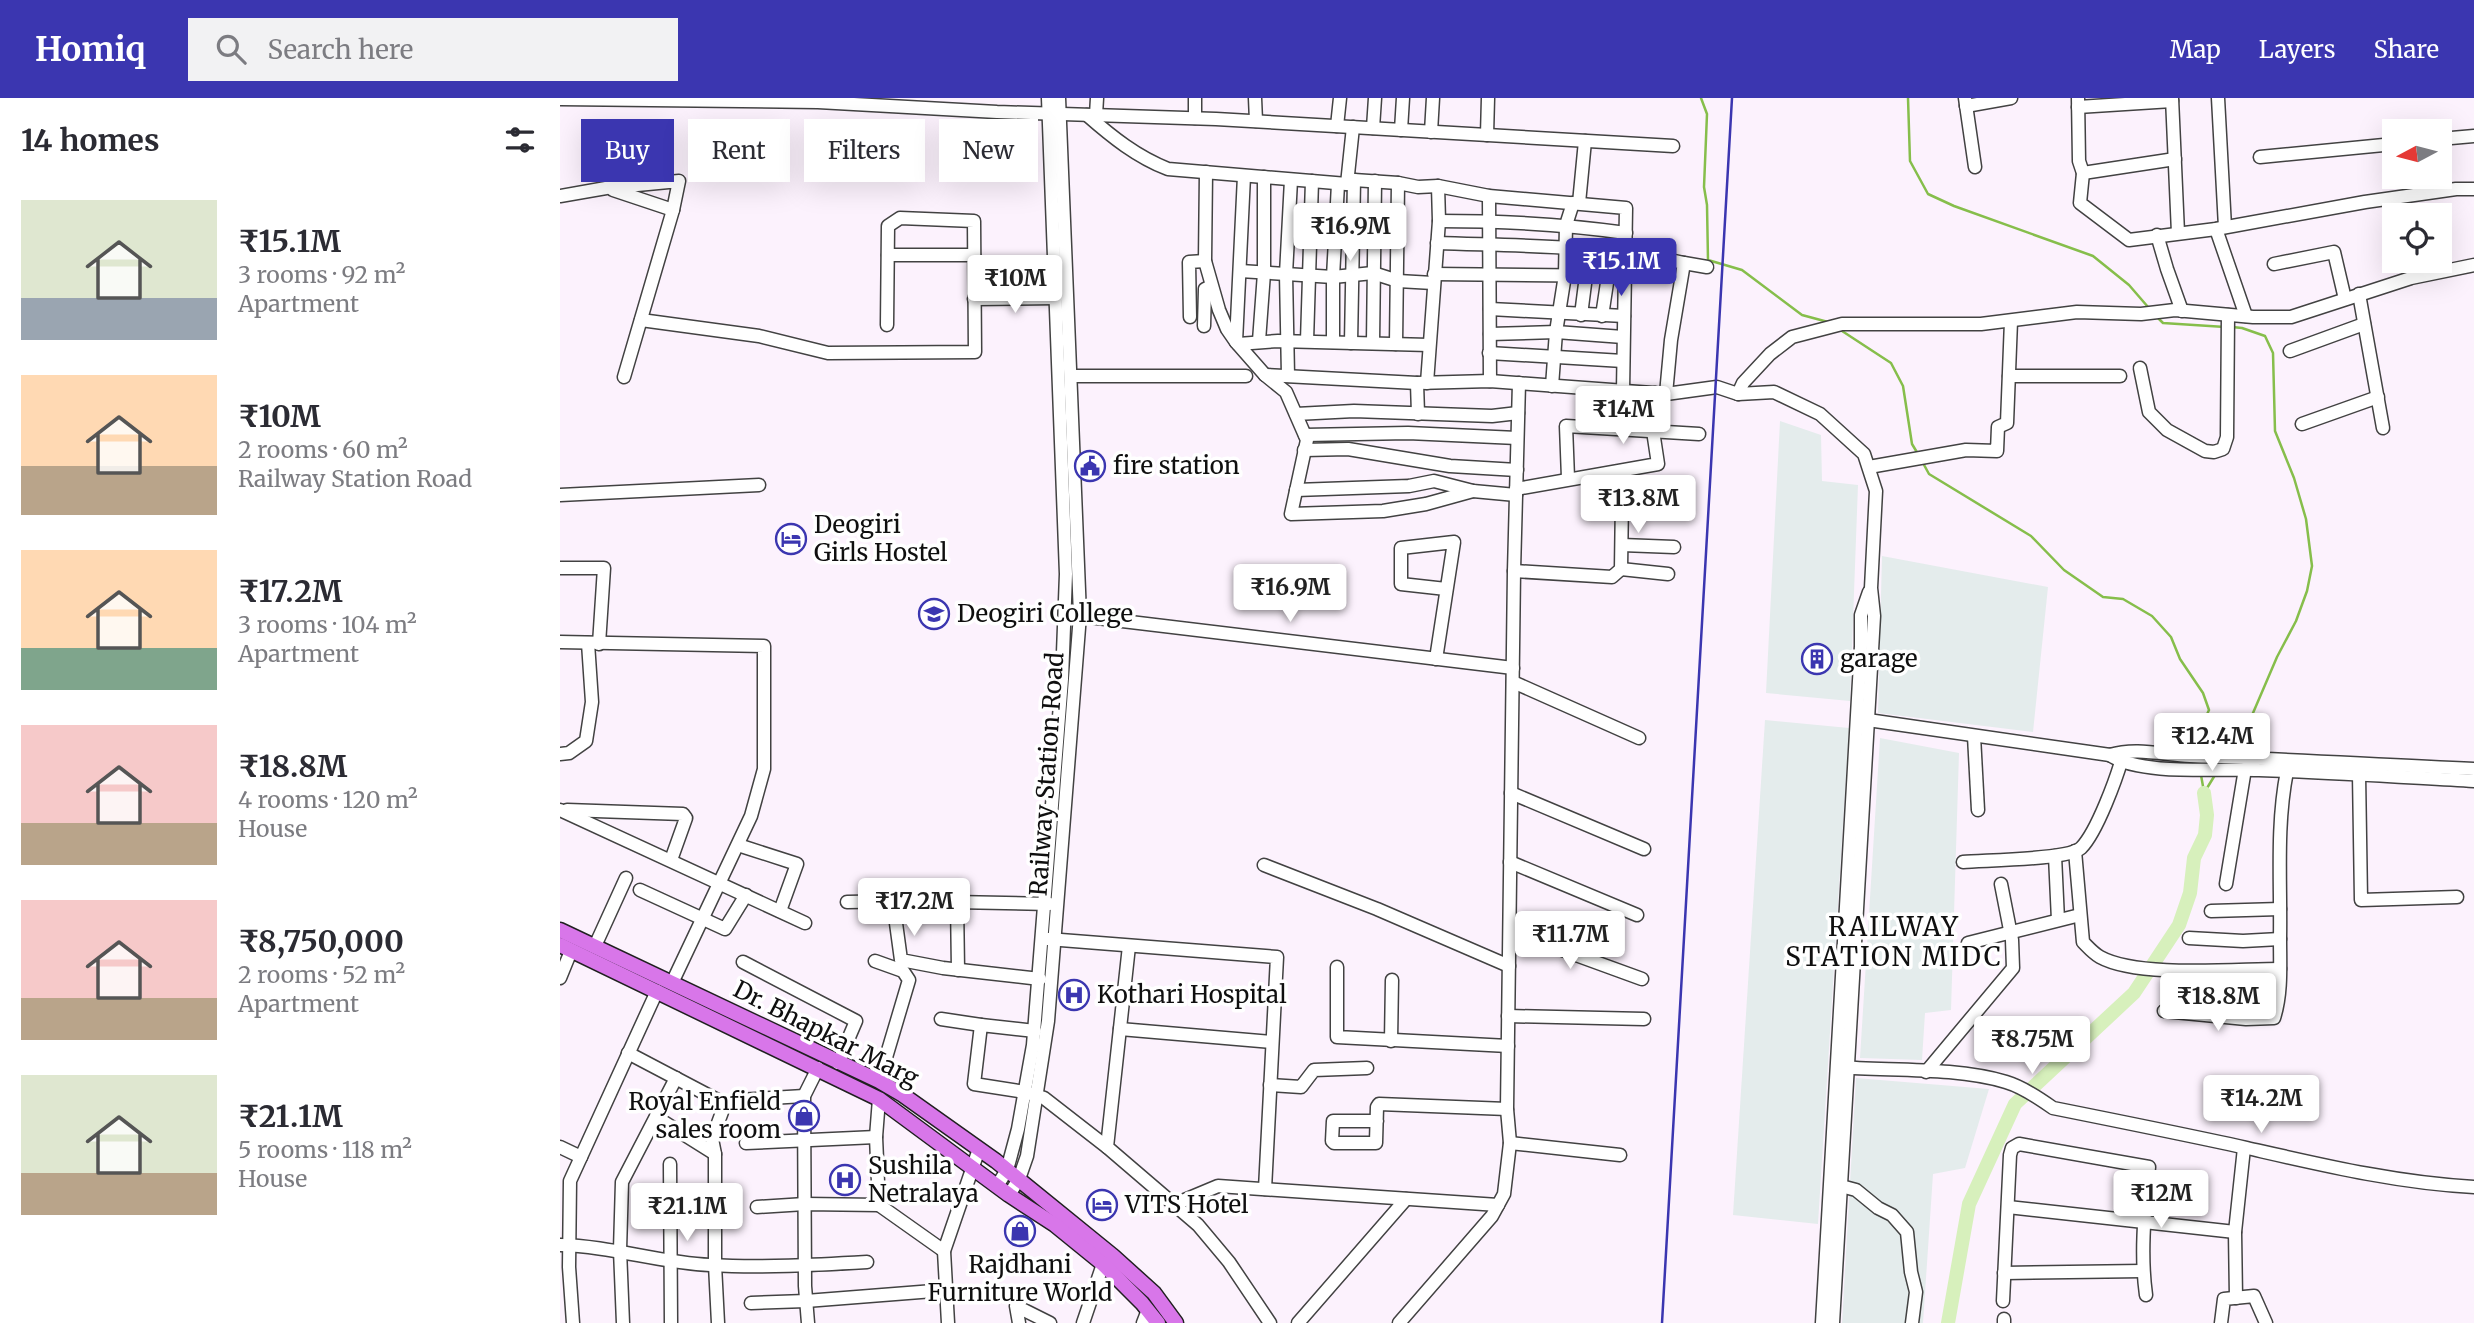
<!DOCTYPE html>
<html lang="en">
<head>
<meta charset="utf-8">
<style>
  :root { --surface:#fff; --page:#f2f2f3; --text:#2b2b33; --muted:#7c7c81; --accent:#3b36b0 }
  body { margin:0; font-family:Merriweather,serif; background:var(--page); color:var(--text); height:100vh; display:flex; flex-direction:column; font-size:26px; white-space:nowrap }
  * { box-sizing:border-box; margin:0 }
  p { font-size:23px; color:var(--muted) }
  .icon { flex:none; width:38px; height:38px; fill:none; stroke:currentColor; stroke-width:2; stroke-linecap:round; stroke-linejoin:round }
  .map { position:relative; flex:1; overflow:hidden }
  .sheet { display:flex; flex-direction:column; background:var(--surface); width:560px }
  .sheet>* { flex:none }
  .hud { position:absolute; left:21px; top:21px; width:665px; height:63px; display:flex; gap:14px }
  .needle { width:46px; rotate:263deg }
  .tools { position:absolute; left:1822px; top:21px; display:grid; gap:14px }
  .tools a { display:grid; place-items:center; width:70px; height:70px; border-radius:0px; background:var(--surface); box-shadow:0 7px 28px #0002; font-size:35px }
  .price { position:absolute; translate:-50% -60px; padding:0 16px; border-radius:7px; background:#fff; color:#222; font-size:23px; line-height:46px; filter:drop-shadow(0 2px 4px #0008) }
  .price::after { content:''; position:absolute; left:50%; top:42px; width:21px; height:16px; margin-left:-10px; background:inherit; clip-path:polygon(0 0,100% 0,50% 100%) }
  .price.active { background:var(--accent); color:#fff }
  ul { padding:0; list-style:none }
  li { display:flex; align-items:center; gap:21px; height:175px; padding:0 21px }
  li span { display:grid; place-items:center; flex:none; width:196px; height:140px; border-radius:0px; color:#555 }
  li>.icon { margin-inline-start:auto }
  span .icon { width:84px; height:84px; fill:#fffc; stroke-width:1 }
  li b { font-size:30px }
  h2 { display:flex; justify-content:space-between; align-items:center; height:84px; padding:0 21px; font-size:30px }
  .pill { padding:0 24px; border-radius:0px; background:var(--surface); box-shadow:0 7px 28px #0002; font-size:24px; line-height:63px }
  .pill.active { background:var(--accent); color:#fff }
  header { display:flex; align-items:center; gap:42px; box-sizing:border-box; height:98px; padding:0 35px; background:var(--accent); color:#fff }
  header strong { font-size:33px }
  nav { display:flex; gap:38px; margin-inline-start:auto; font-size:24px }
  .search { width:490px; height:63px; background:var(--page); display:flex; align-items:center; gap:18px; box-sizing:border-box; padding:0 24px; border-radius:0px; color:var(--muted); font-size:26px }
  main { display:flex; flex:1; min-height:0 }
  .map>svg:first-child { display:block }
  .industrial { fill:#e4ecec }
  .lines { fill:none; stroke-linecap:round; stroke-linejoin:round }
  .stream { stroke:#86be4b; stroke-width:2.5 }
  .river { stroke:#d7f0bc; stroke-width:14 }
  .minor-casing { stroke:#424242; stroke-width:15 }
  .major-casing { stroke:#202020; stroke-width:17 }
  .minor { stroke:#fff; stroke-width:12 }
  .major { stroke:#d876e9; stroke-width:14 }
  .rail { stroke:#3b36b0; stroke-width:2.5 }
  .labels { text-anchor:middle; stroke-width:7; stroke-linejoin:round; paint-order:stroke }
  .poi-label { font-size:24px; fill:#0f0f0f; stroke:#fff; text-anchor:start }
  .street-label { font-size:24px; fill:#0f0f0f; stroke:#fff }
  .neighbourhood-label { font-size:26px; letter-spacing:2px; fill:#0f0f0f; stroke:#fff }
</style>
</head>
<body>
<header>
<strong>Homiq</strong>
<div class="search"><svg class="icon" aria-label="search" viewBox="0 0 24 24"><circle cx="10" cy="10" r="6"/><path d="M15 15l6 6"/></svg>Search here</div>
<nav><a>Map</a><a>Layers</a><a>Share</a></nav>
</header>
<main>
<section class="sheet">
<h2>14 homes<svg class="icon" aria-label="filters" viewBox="0 0 24 24"><path d="M4 7h16M4 17h16"/><circle cx="9" cy="7" r="2"/><circle cx="15" cy="17" r="2"/></svg></h2>
<ul>
<li><span style="background:linear-gradient(#dfe7d0 70%,#9aa5b1 0)"><svg class="icon" aria-label="home" viewBox="0 0 24 24"><path d="M3 11l9-7 9 7M6 9v11h12V9"/></svg></span><div><b>₹15.1M</b><p>3 rooms · 92 m²</p><p>Apartment</p></div></li>
<li><span style="background:linear-gradient(#ffd9b3 65%,#b9a48a 0)"><svg class="icon" aria-label="home" viewBox="0 0 24 24"><path d="M3 11l9-7 9 7M6 9v11h12V9"/></svg></span><div><b>₹10M</b><p>2 rooms · 60 m²</p><p>Railway Station Road</p></div></li>
<li><span style="background:linear-gradient(#ffd9b3 70%,#7fa58c 0)"><svg class="icon" aria-label="home" viewBox="0 0 24 24"><path d="M3 11l9-7 9 7M6 9v11h12V9"/></svg></span><div><b>₹17.2M</b><p>3 rooms · 104 m²</p><p>Apartment</p></div></li>
<li><span style="background:linear-gradient(#f6c9c9 70%,#b9a48a 0)"><svg class="icon" aria-label="home" viewBox="0 0 24 24"><path d="M3 11l9-7 9 7M6 9v11h12V9"/></svg></span><div><b>₹18.8M</b><p>4 rooms · 120 m²</p><p>House</p></div></li>
<li><span style="background:linear-gradient(#f6c9c9 70%,#b9a48a 0)"><svg class="icon" aria-label="home" viewBox="0 0 24 24"><path d="M3 11l9-7 9 7M6 9v11h12V9"/></svg></span><div><b>₹8,750,000</b><p>2 rooms · 52 m²</p><p>Apartment</p></div></li>
<li><span style="background:linear-gradient(#dfe7d0 70%,#b9a48a 0)"><svg class="icon" aria-label="home" viewBox="0 0 24 24"><path d="M3 11l9-7 9 7M6 9v11h12V9"/></svg></span><div><b>₹21.1M</b><p>5 rooms · 118 m²</p><p>House</p></div></li>
</ul>
</section>
<div class="map">
<svg width="1914" height="1225" viewBox="0 0 1914 1225">
  <rect width="100%" height="100%" fill="#fcf2fd"/>
  <g class="industrial">
    <polygon points="1220,323 1261,337 1262,383 1298,387 1290,603 1206,595"/>
    <polygon points="1322,458 1488,489 1473,634 1318,615"/>
    <polygon points="1205,622 1289,630 1258,1126 1173,1117"/>
    <polygon points="1320,640 1399,655 1391,912 1365,915 1362,962 1300,960"/>
    <polygon points="1296,980 1429,991 1405,1070 1373,1076 1363,1225 1282,1225"/>
  </g>
  <g class="lines">
    <g class="stream">
      <polyline points="1141,0 1147,16 1144,89 1147,107 1148,162 1182,172 1242,217 1268,224"/>
      <polyline points="1348,0 1350,63 1368,96 1394,108 1533,158 1569,187 1588,209"/>
      <polyline points="1597,219 1603,225 1665,229"/>
      <polyline points="1279,231 1331,265 1343,288 1352,346 1358,356"/>
      <polyline points="1363,365 1369,376 1471,438 1504,472 1543,499 1563,501 1592,518 1611,539 1620,561 1643,595 1649,612 1643,625 1638,653"/>
      <polyline points="1671,654 1687,629 1717,559 1736,523 1747,493 1752,468 1746,421 1734,380 1715,333 1713,255 1705,238 1682,230 1672,229"/>
      <polyline points="1641,677 1644,694"/>
      <polyline points="1644,695 1655,677"/>
    </g>
    <polyline class="river" points="1388,1225 1409,1106 1455,1006 1574,895 1619,827 1630,795 1634,760 1645,737 1647,717 1644,695"/>
    <g class="minor-casing">
      <g id="minor">
        <polyline points="635,0 635,20"/>
        <polyline points="695,0 696,23"/>
        <polyline points="1405,0 1415,69"/>
        <polyline points="1518,0 1519,63 1523,75 1520,105 1569,142 1656,131 1805,104 1896,91 1914,91"/>
        <polyline points="1612,0 1618,135"/>
        <polyline points="1658,0 1665,129"/>
        <polyline points="0,1 258,4 437,14 656,21 1113,48"/>
        <polyline points="1406,8 1451,0"/>
        <polyline points="1518,9 1612,3"/>
        <path d="M527,17C552,39 577,59 608,71L787,86L794,82L838,85L858,89L878,88L929,98L1066,110L1063,293"/>
        <polyline points="536,17 537,0"/>
        <polyline points="777,28 780,0"/>
        <polyline points="813,30 815,0"/>
        <polyline points="841,32 843,0"/>
        <polyline points="871,34 873,0"/>
        <polyline points="927,37 928,0"/>
        <polyline points="1880,41 1914,38"/>
        <polyline points="1700,59 1834,46"/>
        <polyline points="646,74 645,163 659,212 667,231 676,244 705,277 726,294 747,342 731,416 823,413 866,406 913,393"/>
        <polyline points="1523,75 1615,61"/>
        <polyline points="787,86 793,29"/>
        <polyline points="53,92 113,112"/>
        <polyline points="0,98 46,90 119,83 113,112 64,279"/>
        <polyline points="929,98 930,283"/>
        <polyline points="1019,105 1025,43"/>
        <path d="M879,123C942,123 1003,126 1066,135"/>
        <polyline points="1656,131 1686,218"/>
        <polyline points="1597,137 1607,171 1622,213"/>
        <path d="M877,145C959,148 1043,147 1124,165L1111,242L1106,296"/>
        <polyline points="328,157 414,157"/>
        <polyline points="1124,165 1147,169"/>
        <polyline points="1714,166 1774,154 1785,201"/>
        <polyline points="680,173 773,179 813,175 838,183 873,185"/>
        <polyline points="874,176 1065,178"/>
        <polyline points="1799,196 1823,330"/>
        <polyline points="414,201 496,200"/>
        <polyline points="930,211 1064,218"/>
        <polyline points="1021,217 1026,178"/>
        <polyline points="1042,218 1048,178"/>
        <polyline points="630,219 629,164 645,163"/>
        <polyline points="81,222 199,238 268,255 415,254 414,123 340,120 328,128 327,227"/>
        <polyline points="644,228 645,191 651,188"/>
        <polyline points="930,236 996,234 1063,239"/>
        <polyline points="699,243 704,175 704,79"/>
        <polyline points="747,243 752,83"/>
        <polyline points="676,244 684,78"/>
        <polyline points="773,244 773,179 778,86"/>
        <polyline points="791,245 794,82"/>
        <polyline points="813,245 815,83"/>
        <polyline points="678,246 718,243 869,247"/>
        <polyline points="836,246 838,85"/>
        <polyline points="1730,253 1804,226"/>
        <polyline points="929,255 1063,263"/>
        <polyline points="1580,270 1589,314 1607,332 1645,353 1654,354 1663,351 1667,339 1668,217"/>
        <polyline points="705,277 857,285 930,283 1106,296 1157,289 1178,296 1214,294 1260,316 1304,356 1316,393 1311,490 1314,518 1273,1225"/>
        <polyline points="511,278 686,278"/>
        <polyline points="728,278 726,176 731,82"/>
        <polyline points="1449,278 1560,278"/>
        <polyline points="857,285 858,316"/>
        <polyline points="867,285 879,123 878,88"/>
        <polyline points="992,288 996,234 1005,177 1006,127 1013,105"/>
        <polyline points="1178,296 1183,285 1210,256 1232,239 1282,226 1421,226 1517,214 1581,216 1615,212 1693,219 1731,219 1851,180 1914,167"/>
        <polyline points="736,316 794,313 932,318 958,315"/>
        <polyline points="1742,326 1818,299"/>
        <polyline points="745,337 848,335 957,340"/>
        <polyline points="744,352 788,351 890,368 957,372"/>
        <polyline points="1309,369 1406,352 1437,353 1438,329 1447,325 1451,223"/>
        <polyline points="1008,380 1006,328 1139,336"/>
        <polyline points="956,391 1098,366 1093,333 1095,295"/>
        <polyline points="736,392 849,388 874,383 913,393 956,397"/>
        <polyline points="0,397 199,387"/>
        <polyline points="1062,447 1114,449"/>
        <polyline points="0,470 44,470 39,546"/>
        <polyline points="1061,471 1108,476"/>
        <polyline points="954,473 1052,479 1061,471 1062,401 1116,397"/>
        <polyline points="512,517 953,570"/>
        <polyline points="0,544 204,548 204,671 191,718 112,885"/>
        <polyline points="876,561 894,444 841,450 841,486 886,491"/>
        <polyline points="953,584 1079,640"/>
        <path d="M1301,621L1550,657C1576,649 1604,657 1630,658C1725,661 1819,667 1914,671"/>
        <polyline points="1414,638 1418,712"/>
        <polyline points="0,656 9,655 26,643 32,604 28,545"/>
        <path d="M1550,657C1580,678 1661,670 1699,672C1770,674 1842,679 1914,683"/>
        <polyline points="1799,676 1801,802 1897,799"/>
        <polyline points="951,695 1084,751"/>
        <polyline points="0,712 245,825"/>
        <polyline points="7,712 123,716 126,720 111,762"/>
        <polyline points="178,747 237,766 220,813"/>
        <path d="M1515,753L1523,844C1528,849 1533,855 1540,859C1578,880 1675,871 1720,871"/>
        <polyline points="1495,758 1498,822"/>
        <polyline points="950,764 1077,817"/>
        <path d="M1403,764C1425,762 1508,762 1521,750C1537,734 1557,679 1563,657"/>
        <polyline points="704,767 817,811 949,868"/>
        <polyline points="1666,786 1685,671"/>
        <polyline points="80,792 165,831 186,797"/>
        <polyline points="333,803 341,862 383,870 480,881"/>
        <polyline points="287,804 342,803 490,806"/>
        <polyline points="397,804 398,872"/>
        <polyline points="1651,813 1720,811"/>
        <polyline points="950,833 1082,881"/>
        <polyline points="1629,840 1683,843 1720,841"/>
        <polyline points="488,841 717,859 705,1091"/>
        <polyline points="1408,845 1520,817"/>
        <polyline points="35,848 66,780"/>
        <polyline points="569,848 547,1049 638,1127 669,1164 710,1225"/>
        <polyline points="315,863 343,873 349,882 319,983"/>
        <polyline points="183,864 296,923 278,965"/>
        <polyline points="777,869 777,939 948,948"/>
        <polyline points="0,880 11,853"/>
        <path d="M1604,913L1686,921L1714,920C1722,895 1720,867 1720,840C1721,783 1716,729 1727,673"/>
        <polyline points="948,918 1084,921"/>
        <polyline points="381,921 421,927"/>
        <polyline points="560,931 712,944"/>
        <polyline points="475,933 421,927 414,986 465,994 484,1000 547,1049"/>
        <polyline points="831,943 832,882"/>
        <polyline points="68,955 165,1006 152,1041 155,1056 155,1167 158,1225"/>
        <path d="M1279,969C1331,973 1396,969 1446,984C1463,989 1479,1000 1493,1010C1558,1023 1623,1036 1687,1050C1762,1067 1837,1085 1914,1089"/>
        <polyline points="1366,974 1453,870 1452,842 1441,786"/>
        <polyline points="710,987 741,989 754,972 807,970"/>
        <polyline points="165,1006 178,1002 244,998"/>
        <polyline points="96,1019 155,1056"/>
        <polyline points="817,1023 773,1023 772,1043 774,1045 816,1045 816,1044 817,1009 819,1006 947,1011"/>
        <polyline points="186,1045 316,1039"/>
        <polyline points="950,1045 1060,1057"/>
        <polyline points="0,1049 21,1059"/>
        <polyline points="110,1066 111,1225"/>
        <polyline points="437,1088 447,1072 458,1031 473,947 502,581 506,476 488,0"/>
        <polyline points="1281,1088 1296,1092 1318,1110 1332,1117 1347,1134 1351,1174 1356,1194 1352,1225"/>
        <polyline points="449,1097 459,1081 467,1058 488,923 520,517 499,0"/>
        <polyline points="615,1106 658,1088 938,1107"/>
        <polyline points="319,1107 384,1153"/>
        <polyline points="197,1109 245,1106 319,1107 316,1039 319,1001"/>
        <polyline points="1448,1109 1675,1134"/>
        <path d="M0,1147C51,1148 100,1165 150,1167C202,1170 255,1167 307,1164"/>
        <polyline points="1444,1175 1583,1173"/>
        <polyline points="1676,1200 1675,1134 1684,1050"/>
        <path d="M1443,1203L1450,1057L1452,1050L1459,1046L1589,1069C1585,1111 1580,1154 1586,1197"/>
        <polyline points="191,1205 246,1203 386,1192"/>
        <polyline points="1444,1221 1444,1225"/>
        <polyline points="13,1225 9,1169 10,1083 97,893"/>
        <polyline points="63,1225 60,1152 62,1084 116,980"/>
        <polyline points="248,1225 245,1188 244,998 258,970"/>
        <polyline points="388,1225 384,1153 419,1051"/>
        <polyline points="459,1225 456,1208 490,1225"/>
        <polyline points="523,1225 543,1166"/>
        <polyline points="583,1225 588,1212"/>
        <polyline points="738,1225 846,1101"/>
        <polyline points="839,1225 932,1118 944,1096 950,1045 947,1011 954,473 959,285"/>
        <polyline points="1262,1225 1301,548 1301,517 1309,494"/>
        <polyline points="1661,1225 1664,1201 1694,1198 1706,1225"/>
      </g>
    </g>
    <g class="major-casing">
      <g id="major">
        <polyline points="0,832 319,983 343,997 436,1063 553,1158 594,1195 616,1225"/>
        <polyline points="0,847 319,1001 449,1097 495,1127 543,1166 582,1205 598,1225"/>
      </g>
    </g>
    <use href="#minor" class="minor"/>
    <use href="#major" class="major"/>
    <polyline class="rail" points="1102,1225 1172,0"/>
  </g>
  <defs>
    <g id="civic-ring" transform="scale(1.575)"><circle r="9.5" fill="#fff" stroke="#3b36b0" stroke-width="1.5"/><path d="M-.6-6.5H3V-4.5H.6V-3L4-1V1h2V6H-6V1h2V-1L-.6-3ZM-1.2 2.5V6h2.4V2.5Z" fill="#3b36b0"/></g>
    <g id="hotel-ring" transform="scale(1.575)"><circle r="9.5" fill="#fff" stroke="#3b36b0" stroke-width="1.5"/><path d="M-6-4.5h1.5V1H6V5H4.5V3h-9V5H-6ZM-4 0a1.8 1.8 0 1 1 3.6 0ZM.5 0V-2.5h3Q6-2.5 6 0Z" fill="#3b36b0"/></g>
    <g id="university-ring" transform="scale(1.575)"><circle r="9.5" fill="#fff" stroke="#3b36b0" stroke-width="1.5"/><path d="M0-5L7-2L0 1L-7-2ZM-4 1L0 2.5L4 1V4Q0 6-4 4Z" fill="#3b36b0"/></g>
    <g id="building-ring" transform="scale(1.575)"><circle r="9.5" fill="#fff" stroke="#3b36b0" stroke-width="1.5"/><path d="M-4-6H4V6H1V3H-1V6H-4ZM-2.5-4.3h1.7v1.8h-1.7ZM.8-4.3h1.7v1.8H.8ZM-2.5-1h1.7V.8h-1.7ZM.8-1h1.7V.8H.8Z" fill="#3b36b0"/></g>
    <g id="hospital-ring" transform="scale(1.575)"><circle r="9.5" fill="#fff" stroke="#3b36b0" stroke-width="1.5"/><path d="M-5-5h3v3.5h4V-5h3V5h-3V1.5h-4V5h-3Z" fill="#3b36b0"/></g>
    <g id="shop-ring" transform="scale(1.575)"><circle r="9.5" fill="#fff" stroke="#3b36b0" stroke-width="1.5"/><path d="M-5-2.5h2.3a2.7 3.5 0 0 1 5.4 0H5L5.5 6h-11ZM-1.5-2.5h3a1.5 2.3 0 0 0-3 0Z" fill="#3b36b0"/></g>
  </defs>
  <g fill-rule="evenodd">
    <use href="#civic-ring" x="530" y="368"/>
    <use href="#hotel-ring" x="231" y="441"/>
    <use href="#university-ring" x="374" y="516"/>
    <use href="#building-ring" x="1257" y="561"/>
    <use href="#hospital-ring" x="514" y="897"/>
    <use href="#shop-ring" x="244" y="1018"/>
    <use href="#hospital-ring" x="285" y="1082"/>
    <use href="#hotel-ring" x="542" y="1107"/>
    <use href="#shop-ring" x="460" y="1133"/>
  </g>
  <g class="labels">
    <g class="poi-label">
      <text x="553" y="376">fire station</text>
      <text x="254" y="435">Deogiri<tspan x="254" dy="28">Girls Hostel</tspan></text>
      <text x="397" y="524">Deogiri College</text>
      <text x="1280" y="569">garage</text>
      <text x="537" y="905">Kothari Hospital</text>
      <text x="221" y="1012" text-anchor="end">Royal Enfield<tspan x="221" dy="28">sales room</tspan></text>
      <text x="308" y="1076">Sushila<tspan x="308" dy="28">Netralaya</tspan></text>
      <text x="565" y="1115">VITS Hotel</text>
      <text x="460" y="1175" text-anchor="middle">Rajdhani<tspan x="460" dy="28">Furniture World</tspan></text>
    </g>
    <g class="street-label">
      <text transform="translate(487 676) rotate(-86)" y="8">Railway Station Road</text>
      <text transform="translate(266 936) rotate(27)" y="8">Dr. Bhapkar Marg</text>
    </g>
    <g class="neighbourhood-label">
      <text x="1334" y="838">RAILWAY<tspan x="1334" dy="30">STATION MIDC</tspan></text>
    </g>
  </g>
</svg>
<div class="tools">
<a><svg class="needle" viewBox="-14 -14 28 28"><path d="M0-13l5 13h-10z" fill="#e53935"/><path d="M0 13l5-13h-10z" fill="#7c7c81"/></svg></a>
<a><svg class="icon" aria-label="locate" viewBox="0 0 24 24"><circle cx="12" cy="12" r="6"/><path d="M12 2v4M12 18v4M2 12h4M18 12h4"/></svg></a>
</div>
<b class="price" style="left:790px;top:165px">₹16.9M</b>
<b class="price active" style="left:1061px;top:200px">₹15.1M</b>
<b class="price" style="left:455px;top:217px">₹10M</b>
<b class="price" style="left:1063px;top:348px">₹14M</b>
<b class="price" style="left:1078px;top:437px">₹13.8M</b>
<b class="price" style="left:730px;top:526px">₹16.9M</b>
<b class="price" style="left:1652px;top:675px">₹12.4M</b>
<b class="price" style="left:354px;top:840px">₹17.2M</b>
<b class="price" style="left:1010px;top:873px">₹11.7M</b>
<b class="price" style="left:1658px;top:935px">₹18.8M</b>
<b class="price" style="left:1472px;top:978px">₹8.75M</b>
<b class="price" style="left:1701px;top:1037px">₹14.2M</b>
<b class="price" style="left:1601px;top:1132px">₹12M</b>
<b class="price" style="left:127px;top:1145px">₹21.1M</b>
<div class="hud">
<a class="pill active">Buy</a>
<a class="pill">Rent</a>
<a class="pill">Filters</a>
<a class="pill">New</a>
</div>
</div>
</main>
</body>
</html>
